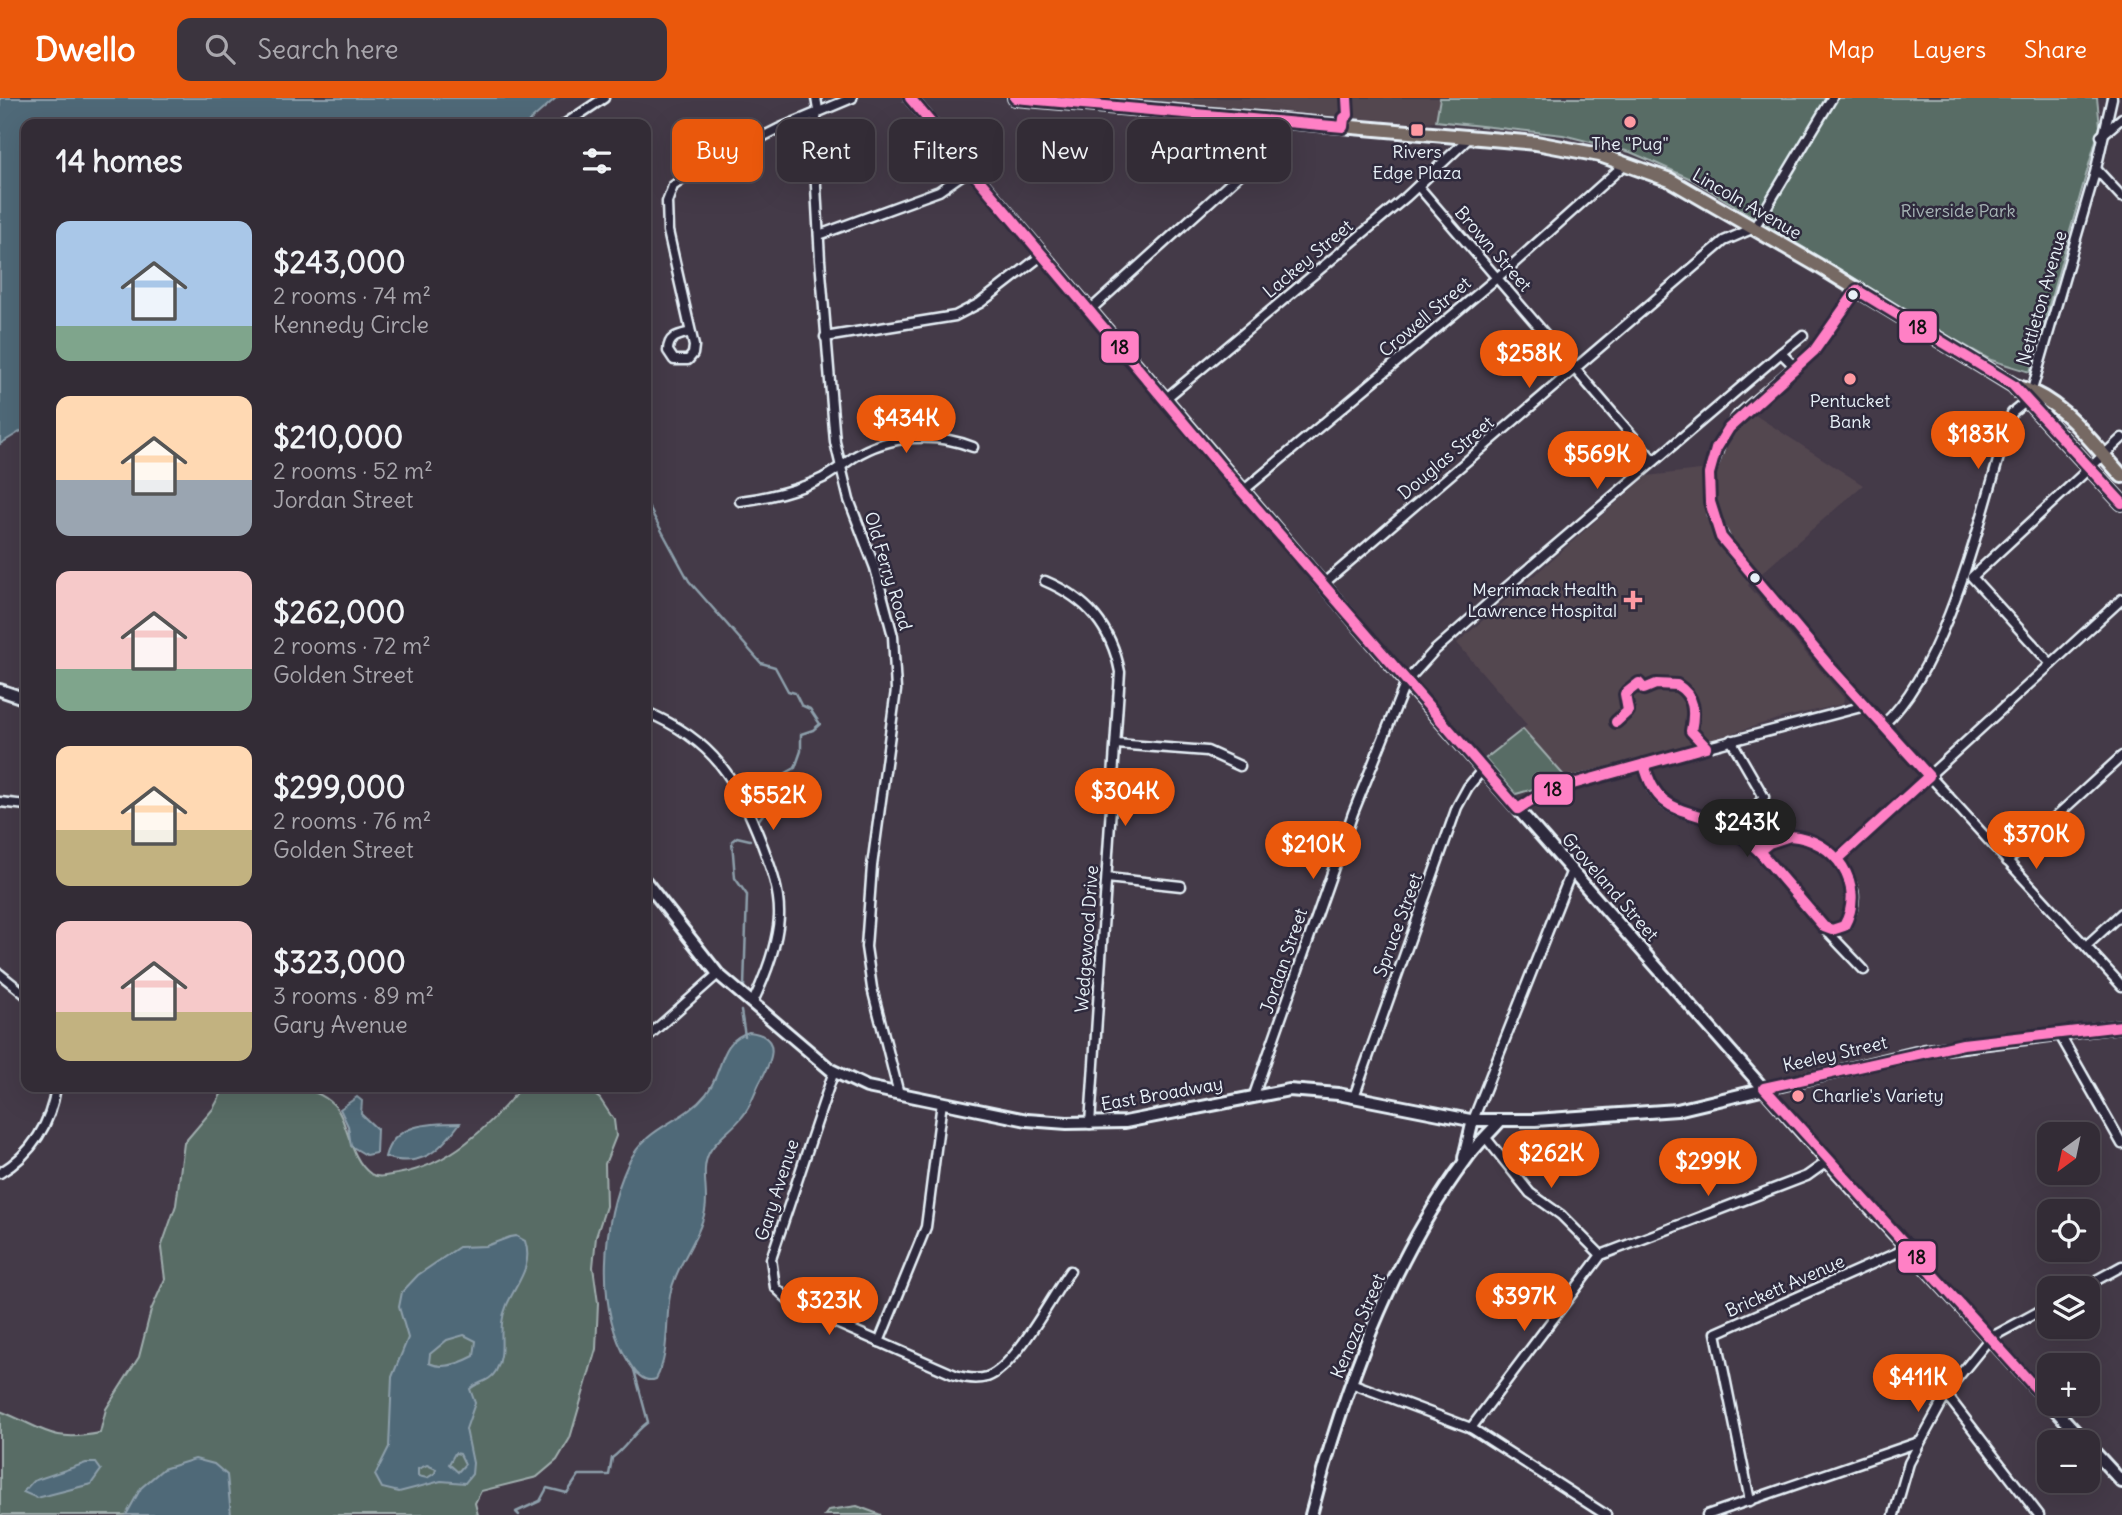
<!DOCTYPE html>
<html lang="en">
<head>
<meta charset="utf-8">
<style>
  :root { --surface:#332c36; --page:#3b343e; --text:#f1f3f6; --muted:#a9a7ad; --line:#4e4851; --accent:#ea580c }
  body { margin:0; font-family:Delius,sans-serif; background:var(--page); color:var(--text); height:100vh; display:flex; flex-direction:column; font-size:26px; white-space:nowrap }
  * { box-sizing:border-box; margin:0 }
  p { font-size:23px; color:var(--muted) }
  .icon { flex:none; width:38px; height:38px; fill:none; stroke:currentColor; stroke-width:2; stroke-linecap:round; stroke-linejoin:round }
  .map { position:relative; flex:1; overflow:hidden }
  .panel { position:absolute; left:21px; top:21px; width:630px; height:973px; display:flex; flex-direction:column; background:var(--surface); border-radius:14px; box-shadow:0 7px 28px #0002,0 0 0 2px var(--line) }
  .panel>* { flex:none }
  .banner { position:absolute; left:672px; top:21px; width:665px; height:63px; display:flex; gap:14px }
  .needle { width:46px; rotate:213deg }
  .fabs { position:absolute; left:2037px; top:1024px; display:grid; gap:14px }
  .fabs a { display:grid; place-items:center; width:63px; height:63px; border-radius:14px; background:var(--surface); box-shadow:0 7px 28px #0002,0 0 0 2px var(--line); font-size:35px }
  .price { position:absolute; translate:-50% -60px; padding:0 16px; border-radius:24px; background:var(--accent); color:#fff; font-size:23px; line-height:46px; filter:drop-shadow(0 2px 4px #0008) }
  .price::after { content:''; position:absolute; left:50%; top:42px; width:21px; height:16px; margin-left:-10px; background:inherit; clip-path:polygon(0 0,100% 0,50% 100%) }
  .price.active { background:#222; color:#fff }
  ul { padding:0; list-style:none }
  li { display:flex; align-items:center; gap:21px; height:175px; padding:0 35px }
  li span { display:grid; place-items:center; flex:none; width:196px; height:140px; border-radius:14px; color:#555 }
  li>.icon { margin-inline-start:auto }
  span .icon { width:84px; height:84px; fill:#fffc; stroke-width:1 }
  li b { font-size:30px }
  h2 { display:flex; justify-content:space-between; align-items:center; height:84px; padding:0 35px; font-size:30px }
  .pill { padding:0 24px; border-radius:14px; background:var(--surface); box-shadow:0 7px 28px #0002,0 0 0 2px var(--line); font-size:24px; line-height:63px }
  .pill.active { background:var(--accent); color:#fff }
  header { display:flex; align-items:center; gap:42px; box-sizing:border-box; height:98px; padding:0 35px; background:var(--accent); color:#fff }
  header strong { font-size:33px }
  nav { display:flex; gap:38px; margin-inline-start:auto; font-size:24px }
  .search { width:490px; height:63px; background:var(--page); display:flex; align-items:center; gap:18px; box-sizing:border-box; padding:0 24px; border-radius:14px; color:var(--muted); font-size:26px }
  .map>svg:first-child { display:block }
  .built { fill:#534650 }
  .green { fill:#586c65; stroke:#a0aeae; stroke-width:2 }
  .water { fill:#506978; stroke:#8d9fab; stroke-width:2; fill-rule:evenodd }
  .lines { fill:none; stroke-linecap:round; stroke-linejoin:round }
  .stream { stroke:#8d9fab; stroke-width:2.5 }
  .street-casing { stroke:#e8f1f8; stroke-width:13 }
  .secondary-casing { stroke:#e8f1f8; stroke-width:16 }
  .primary-casing { stroke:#e8f1f8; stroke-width:18 }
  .street { stroke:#2f2a3d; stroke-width:8 }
  .secondary { stroke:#2f2a3d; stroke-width:10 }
  .primary { stroke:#766964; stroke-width:12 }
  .bus-1-casing { stroke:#2f2a3d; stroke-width:16 }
  .bus-1 { stroke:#ff80c5; stroke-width:10 }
  .poi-dot { fill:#ff9aa2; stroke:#2f2a3d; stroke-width:2.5 }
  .bus-dot { fill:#e8f1f8; stroke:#2f2a3d; stroke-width:2.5 }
  .labels { text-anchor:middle; stroke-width:5; stroke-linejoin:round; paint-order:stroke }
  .poi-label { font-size:18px; fill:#e8f1f8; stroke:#2f2a3d }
  .street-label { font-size:18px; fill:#e8f1f8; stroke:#2f2a3d }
  .park-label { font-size:18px; fill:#a7b5b6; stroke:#2f2a3d }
  .line-badge { stroke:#2f2a3d; stroke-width:2.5 }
  .pale-badge-label { font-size:19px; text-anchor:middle; font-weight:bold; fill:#111 }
</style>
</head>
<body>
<header>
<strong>Dwello</strong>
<div class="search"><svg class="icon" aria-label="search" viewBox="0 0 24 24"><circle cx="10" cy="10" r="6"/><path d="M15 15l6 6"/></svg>Search here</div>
<nav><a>Map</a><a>Layers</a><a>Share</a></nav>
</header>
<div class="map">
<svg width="2122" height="1417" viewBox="0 0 2122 1417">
  <rect width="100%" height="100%" fill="#443a48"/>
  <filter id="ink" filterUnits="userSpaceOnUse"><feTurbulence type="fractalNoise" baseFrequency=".0143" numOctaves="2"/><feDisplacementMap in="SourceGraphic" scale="14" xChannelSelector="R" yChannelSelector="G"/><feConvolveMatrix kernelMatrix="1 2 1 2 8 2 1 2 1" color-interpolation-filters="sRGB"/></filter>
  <g filter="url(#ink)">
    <g class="built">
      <polygon points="1122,0 1440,0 1436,23 1414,25"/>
      <polygon points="1752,315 1863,387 1748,487 1844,600 1843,606 1781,620 1671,654 1567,681 1523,631 1527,627 1457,545 1647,378 1717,370 1735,329"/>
    </g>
    <g class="green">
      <polygon points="1440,0 2097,0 2100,28 2030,274 1991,262 1952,240 1691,81 1651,63 1630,54 1563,37 1436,23"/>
      <polygon points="1523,631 1567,681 1516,696 1485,661"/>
      <path d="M225,989C259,989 306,980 333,1006C348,1020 348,1060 371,1076C379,1081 389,1077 397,1076C449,1068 489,1029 521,989H585L600,1001L614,1022L616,1038L605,1066L606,1108L596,1139L593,1169L598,1205L596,1251L570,1340L557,1362L537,1379L481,1393L475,1405L478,1417H0V1313C44,1330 50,1345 100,1335L106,1311L139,1259L151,1212L165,1181L161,1150L176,1107L184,1045L213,1011Z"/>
      <polygon points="857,1408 881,1417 825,1417 829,1412"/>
    </g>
    <g class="water">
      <polygon points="0,0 556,0 526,26 26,26 26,330 0,346"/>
      <path d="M749,934C785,938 770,966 759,986C754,997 750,1010 742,1019C732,1032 717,1040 709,1055C700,1073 709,1094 705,1113C699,1142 676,1167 670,1197C665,1225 670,1256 656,1281C643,1286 634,1273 628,1263C595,1209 602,1123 628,1066C647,1026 682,1026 706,996C724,974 718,943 749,934Z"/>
      <polygon points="357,999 362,1003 361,1016 377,1031 376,1055 366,1057 351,1048 348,1028 340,1011"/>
      <path d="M460,1025C440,1052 422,1071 385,1059C393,1025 431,1025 460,1025Z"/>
      <path d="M510,1139L516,1138L525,1143C536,1175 505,1194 502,1225C500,1242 505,1257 496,1273C489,1285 478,1283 470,1291L475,1305L466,1331L473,1365L472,1376L465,1385L441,1383L399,1394L382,1390L375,1377L389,1349L392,1279L408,1240L399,1209L402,1194L418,1177L459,1149L486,1148ZM464,1237L476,1243L474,1258C461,1265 443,1272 429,1265L430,1256L447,1242ZM455,1355L460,1356L465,1366L458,1374L449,1366ZM427,1367L436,1371L435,1375L427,1380L418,1378V1371Z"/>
      <polygon points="195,1361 214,1366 227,1377 231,1417 126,1417 141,1390 163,1371"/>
      <polygon points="86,1365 96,1365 101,1372 91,1386 37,1400 23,1394 33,1383"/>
    </g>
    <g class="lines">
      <g class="stream">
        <polyline points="646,404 689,483 761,565 775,569 788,593 795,595 801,607 810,611 820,626 813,632 801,636 801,653 795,670 786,675 790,681 758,723"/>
        <polyline points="744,889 747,797 735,780 732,743 737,739 750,742"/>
        <polyline points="741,913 745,938"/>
        <path d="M519,1417L516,1414L540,1403L547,1390L567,1395L579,1377H609L612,1360C628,1348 631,1337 648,1324L634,1272"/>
      </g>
      <g class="street-casing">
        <g id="street">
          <polyline points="816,0 818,12 813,33 820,162 835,344 849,402 875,470 893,538 896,592 872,768 866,849 872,890 899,996"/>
          <polyline points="565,26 604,0"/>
          <polyline points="2101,38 2122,20"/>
          <polyline points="2096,71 2122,99"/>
          <polyline points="1418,88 1654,363"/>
          <polyline points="819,137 939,93 969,72"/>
          <polyline points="1857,192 1814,252 1738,317 1723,338 1709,378 1712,416 1731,453 1830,569 2122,888"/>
          <polyline points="1089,213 1258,60 1268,46 1274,22"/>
          <path d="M691,234C679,237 668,238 668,253L674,262H688L693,256L694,248L668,133L667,104L673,88L691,75L778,31L852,0"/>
          <polyline points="825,239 955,218 980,205 1041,158"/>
          <polyline points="1781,255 1803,237"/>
          <polyline points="1164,302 1406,99 1469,40"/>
          <polyline points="1243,393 1511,168 1625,66"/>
          <path d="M740,403C766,400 799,392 823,380C834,374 844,366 854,359C889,337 936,334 973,349"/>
          <path d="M1045,483C1087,501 1111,528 1120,574L1090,1026"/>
          <polyline points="1323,486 1724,143 1754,130 1832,0"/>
          <polyline points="2051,566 1972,479 2122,340"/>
          <path d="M646,614C714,642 737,682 762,746C771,770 780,793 779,819C777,849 765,879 752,906"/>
          <path d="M1883,627C1950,566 1984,403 2012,315L2028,302L2032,292L2096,71L2112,0"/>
          <polyline points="1731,642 1764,699 1735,733"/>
          <polyline points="1116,646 1207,653 1240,668"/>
          <path d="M1644,666C1652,713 1681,712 1719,725C1735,731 1747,742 1759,753"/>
          <polyline points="0,704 26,707"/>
          <polyline points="1518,711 1544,694 1570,685 1865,608"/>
          <path d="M1838,761C1854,785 1861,802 1844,828L1832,832L1824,829L1759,753C1787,728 1813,738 1838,761L2122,501"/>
          <polyline points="2007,763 2122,658"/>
          <polyline points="1107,780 1181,788"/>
          <polyline points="1825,831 1864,872"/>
          <polyline points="2086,848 2122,815"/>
          <polyline points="0,876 26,897"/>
          <polyline points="2060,937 2122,1046"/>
          <polyline points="646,940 718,876"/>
          <path d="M834,973L771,1161L775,1189L793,1206L955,1277C965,1280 976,1282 987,1279C1015,1270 1052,1198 1070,1173"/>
          <polyline points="1254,997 1353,715 1406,584 1434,553 1502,493 1781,255 1795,269"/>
          <polyline points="1354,999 1457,709 1468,689 1483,671"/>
          <polyline points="1473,1022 1572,772"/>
          <polyline points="1486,1040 1530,1095 1561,1117 1601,1157"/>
          <path d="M0,1075C32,1056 51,1025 56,989"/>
          <polyline points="2082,1190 2122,1168"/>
          <polyline points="879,1244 926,1129 942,1004"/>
          <polyline points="1351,1285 1471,1330 1606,1417"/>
          <polyline points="1946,1296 2039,1417"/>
          <polyline points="1471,1330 1601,1157 1807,1078 1828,1063"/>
          <polyline points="1750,1403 1716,1235 1908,1150"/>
          <polyline points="1707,1417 1919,1344"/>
          <polyline points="1894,1417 1909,1365 1951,1288 1990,1240 2049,1208"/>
        </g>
      </g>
      <g class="secondary-casing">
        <g id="secondary">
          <polyline points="910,0 1406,584 1828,1064 2049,1305"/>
          <polyline points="0,592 26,601"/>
          <polyline points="646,784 718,876 831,972 867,989 1027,1022 1067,1025 1125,1024 1289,992 1338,996 1470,1022 1535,1022 1677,1012 1924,953 2122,928"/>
          <polyline points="1464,1060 1473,1022"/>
          <polyline points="2050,1306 2085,1344"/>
          <polyline points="2088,1347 2122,1384"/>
          <path d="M1311,1417C1343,1294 1389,1165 1465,1063C1475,1048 1489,1036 1500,1023"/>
        </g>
      </g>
      <g class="primary-casing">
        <g id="primary">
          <polyline points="1015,0 1536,45 1600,57 1670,82 1819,168 2013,287 2122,405"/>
          <path d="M2015,288C2062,300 2090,343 2122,378"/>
        </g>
      </g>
      <use href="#street" class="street"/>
      <use href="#secondary" class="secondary"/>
      <use href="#primary" class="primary"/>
      <g class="bus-1-casing">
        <g id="bus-1">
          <path d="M910,0L1221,369L1518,711L1544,694L1706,649L1691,633C1695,614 1695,598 1677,587L1656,586L1644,591L1639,585L1625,596L1628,613L1616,624"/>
          <polyline points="1015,0 1343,29 1344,20 1348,17 1347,0"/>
          <path d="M1644,666C1657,717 1684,709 1724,727C1737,733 1748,743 1759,753"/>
          <path d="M1790,738C1835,741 1867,787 1844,828L1832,832L1824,829L1759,753L1769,745Z"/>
          <polyline points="1838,761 1929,678 1830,569 1721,439 1710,404 1709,376 1716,351 1729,330 1814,253 1857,192 2013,287 2122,405"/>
          <polyline points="2049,1305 1764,990 1963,946 2122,928"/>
        </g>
      </g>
      <use href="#bus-1" class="bus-1"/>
    </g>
  </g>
  <g class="poi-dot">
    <circle cx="1630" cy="24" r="7"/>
    <rect x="1410" y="25" width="14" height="14" rx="3.5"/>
    <circle cx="1850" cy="281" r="7"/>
    <path d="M1629.5 491.5h7v7h7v7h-7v7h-7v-7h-7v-7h7z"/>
    <circle cx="1798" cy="998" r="7"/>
  </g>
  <g class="bus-dot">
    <circle cx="1853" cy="197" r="6"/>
    <circle cx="1755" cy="480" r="6"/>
  </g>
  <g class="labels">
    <g class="poi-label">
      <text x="1630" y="52">The "Pug"</text>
      <text x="1417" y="60">Rivers<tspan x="1417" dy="21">Edge Plaza</tspan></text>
      <text x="1850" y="309">Pentucket<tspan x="1850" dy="21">Bank</tspan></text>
      <text x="1617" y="498" text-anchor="end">Merrimack Health<tspan x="1617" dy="21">Lawrence Hospital</tspan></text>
      <text x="1812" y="1004" text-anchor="start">Charlie's Variety</text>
    </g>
    <g class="street-label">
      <text transform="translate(1747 106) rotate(30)" y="6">Lincoln Avenue</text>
      <text transform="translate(1493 151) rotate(49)" y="6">Brown Street</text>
      <text transform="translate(1308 161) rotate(-40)" y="6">Lackey Street</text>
      <text transform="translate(2042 200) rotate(-74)" y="6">Nettleton Avenue</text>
      <text transform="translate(1425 219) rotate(-40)" y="6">Crowell Street</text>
      <text transform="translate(1446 360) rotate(-40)" y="6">Douglas Street</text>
      <text transform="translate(888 473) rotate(73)" y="6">Old Ferry Road</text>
      <text transform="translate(1610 789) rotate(49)" y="6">Groveland Street</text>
      <text transform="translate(1398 827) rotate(-70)" y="6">Spruce Street</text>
      <text transform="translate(1087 841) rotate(-86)" y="6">Wedgewood Drive</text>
      <text transform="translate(1284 863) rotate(-71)" y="6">Jordan Street</text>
      <text transform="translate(1835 956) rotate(-13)" y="6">Keeley Street</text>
      <text transform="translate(1162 996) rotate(-10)" y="6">East Broadway</text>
      <text transform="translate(777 1092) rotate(-72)" y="6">Gary Avenue</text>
      <text transform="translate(1785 1188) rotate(-24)" y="6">Brickett Avenue</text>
      <text transform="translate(1358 1228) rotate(-67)" y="6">Kenoza Street</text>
    </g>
    <g class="park-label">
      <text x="1958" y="119">Riverside Park</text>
    </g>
  </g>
  <g class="line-badge">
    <rect x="1898" y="212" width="40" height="34" rx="7" fill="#ff80c5"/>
    <rect x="1100" y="232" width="40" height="34" rx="7" fill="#ff80c5"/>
    <rect x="1533" y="675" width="41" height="33" rx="7" fill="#ff80c5"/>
    <rect x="1897" y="1142" width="40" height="34" rx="7" fill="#ff80c5"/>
  </g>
  <g class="pale-badge-label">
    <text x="1918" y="236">18</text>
    <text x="1120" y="256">18</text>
    <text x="1553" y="698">18</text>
    <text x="1917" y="1166">18</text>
  </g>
</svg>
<div class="fabs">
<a><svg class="needle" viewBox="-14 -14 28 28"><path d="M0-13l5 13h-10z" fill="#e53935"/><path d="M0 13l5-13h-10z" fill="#a9a7ad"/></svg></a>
<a><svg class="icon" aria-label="locate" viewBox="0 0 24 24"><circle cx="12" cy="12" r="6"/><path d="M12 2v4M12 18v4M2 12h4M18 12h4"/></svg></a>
<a><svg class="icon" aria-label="layers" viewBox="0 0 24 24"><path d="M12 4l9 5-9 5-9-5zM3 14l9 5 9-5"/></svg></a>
<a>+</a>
<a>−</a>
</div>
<b class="price" style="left:1529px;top:292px">$258K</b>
<b class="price" style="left:906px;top:357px">$434K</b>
<b class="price" style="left:1978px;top:373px">$183K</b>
<b class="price" style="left:1597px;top:393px">$569K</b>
<b class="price" style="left:1125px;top:730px">$304K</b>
<b class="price" style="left:773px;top:734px">$552K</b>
<b class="price active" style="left:1747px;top:761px">$243K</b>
<b class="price" style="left:2036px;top:773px">$370K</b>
<b class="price" style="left:1313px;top:783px">$210K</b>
<b class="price" style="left:1551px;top:1092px">$262K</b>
<b class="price" style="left:1708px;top:1100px">$299K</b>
<b class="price" style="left:1524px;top:1235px">$397K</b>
<b class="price" style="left:829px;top:1239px">$323K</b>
<b class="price" style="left:1918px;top:1316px">$411K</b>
<div class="banner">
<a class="pill active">Buy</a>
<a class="pill">Rent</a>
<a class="pill">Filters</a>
<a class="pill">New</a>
<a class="pill">Apartment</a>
</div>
<section class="panel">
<h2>14 homes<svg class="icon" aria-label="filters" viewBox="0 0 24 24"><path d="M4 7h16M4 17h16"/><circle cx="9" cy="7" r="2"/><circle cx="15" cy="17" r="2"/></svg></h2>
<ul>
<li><span style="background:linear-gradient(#a9c7e8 75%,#7fa58c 0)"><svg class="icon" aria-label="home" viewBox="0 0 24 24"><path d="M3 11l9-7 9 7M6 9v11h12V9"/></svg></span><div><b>$243,000</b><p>2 rooms · 74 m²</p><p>Kennedy Circle</p></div></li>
<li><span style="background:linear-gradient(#ffd9b3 60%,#9aa5b1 0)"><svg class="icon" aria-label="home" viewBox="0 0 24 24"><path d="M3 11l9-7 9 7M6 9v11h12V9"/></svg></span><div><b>$210,000</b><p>2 rooms · 52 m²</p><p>Jordan Street</p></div></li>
<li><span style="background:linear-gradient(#f6c9c9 70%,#7fa58c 0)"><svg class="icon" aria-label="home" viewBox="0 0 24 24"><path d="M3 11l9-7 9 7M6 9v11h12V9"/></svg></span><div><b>$262,000</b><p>2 rooms · 72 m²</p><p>Golden Street</p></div></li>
<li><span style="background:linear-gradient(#ffd9b3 60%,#c2b280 0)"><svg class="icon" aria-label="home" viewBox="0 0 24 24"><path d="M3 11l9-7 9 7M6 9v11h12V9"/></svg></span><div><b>$299,000</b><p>2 rooms · 76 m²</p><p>Golden Street</p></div></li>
<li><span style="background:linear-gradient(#f6c9c9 65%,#c2b280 0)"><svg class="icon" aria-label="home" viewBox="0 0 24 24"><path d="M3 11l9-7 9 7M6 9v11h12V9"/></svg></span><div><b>$323,000</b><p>3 rooms · 89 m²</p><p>Gary Avenue</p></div></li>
</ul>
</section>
</div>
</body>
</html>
